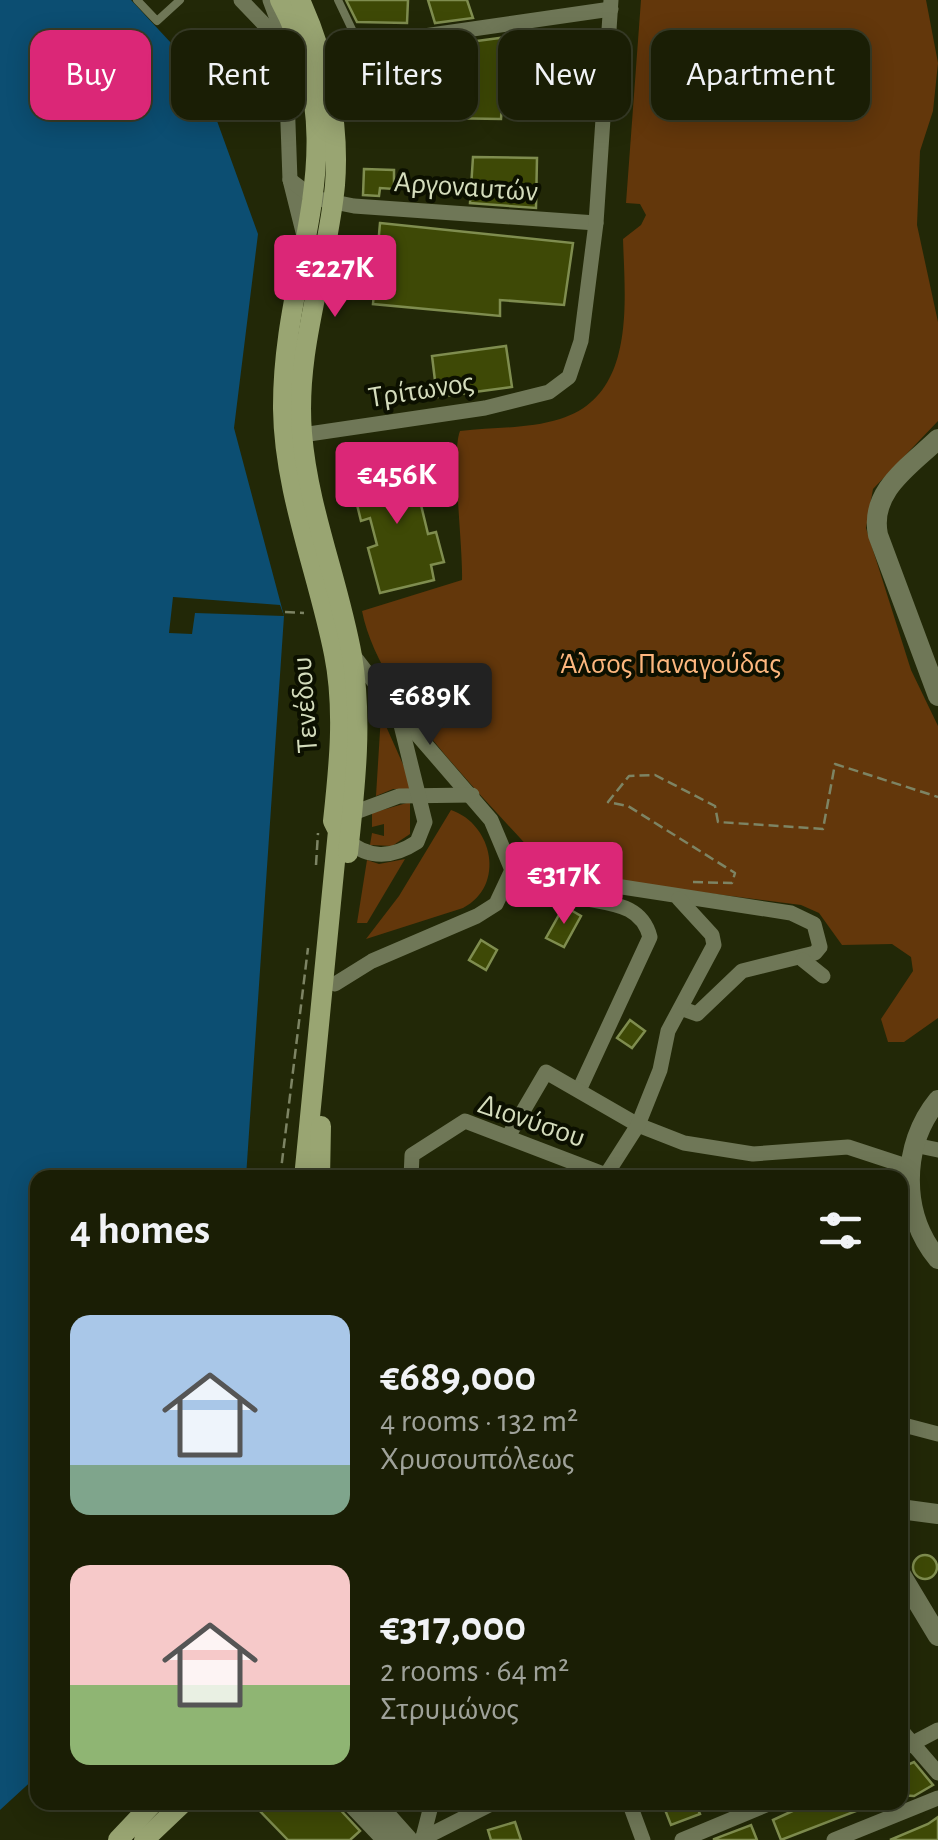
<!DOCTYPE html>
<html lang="en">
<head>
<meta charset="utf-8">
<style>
  :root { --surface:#1a1e05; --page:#272b13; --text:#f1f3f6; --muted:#9fa29a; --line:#383c27; --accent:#db2777 }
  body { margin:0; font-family:"Alegreya Sans",sans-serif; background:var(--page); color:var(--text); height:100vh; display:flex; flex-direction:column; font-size:38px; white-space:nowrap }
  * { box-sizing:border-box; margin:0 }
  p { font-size:32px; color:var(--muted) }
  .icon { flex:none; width:55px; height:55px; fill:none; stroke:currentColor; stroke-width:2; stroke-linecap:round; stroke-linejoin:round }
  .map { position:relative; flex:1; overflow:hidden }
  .drawer { position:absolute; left:30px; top:1170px; width:878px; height:640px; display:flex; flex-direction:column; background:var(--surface); border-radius:20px; box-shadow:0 5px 25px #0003,0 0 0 2px var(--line) }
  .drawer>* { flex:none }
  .top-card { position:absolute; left:30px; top:30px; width:880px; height:90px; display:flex; gap:20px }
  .price { position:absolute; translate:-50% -85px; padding:0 22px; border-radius:10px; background:var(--accent); color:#fff; font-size:32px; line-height:65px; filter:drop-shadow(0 2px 5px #0008) }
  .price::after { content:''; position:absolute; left:50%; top:60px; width:30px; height:22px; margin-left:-15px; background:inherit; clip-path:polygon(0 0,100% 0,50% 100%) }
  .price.on { background:#222; color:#fff }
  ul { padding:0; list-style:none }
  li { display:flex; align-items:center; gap:30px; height:250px; padding:0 40px }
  li span { display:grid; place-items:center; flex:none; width:280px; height:200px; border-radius:20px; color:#555 }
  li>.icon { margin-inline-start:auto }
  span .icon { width:120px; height:120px; fill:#fffc; stroke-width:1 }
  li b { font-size:42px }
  h2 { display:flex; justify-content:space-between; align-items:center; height:120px; padding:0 40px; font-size:42px }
  .tag { padding:0 35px; border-radius:20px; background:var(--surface); box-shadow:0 5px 25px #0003,0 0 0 2px var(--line); font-size:35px; line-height:90px }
  .tag.on { background:var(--accent); color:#fff }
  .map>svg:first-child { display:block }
  .green { fill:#63370b }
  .water { fill:#0c4e72 }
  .pier { fill:#222807 }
  .building { fill:#3e4906; stroke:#7f8d4f; stroke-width:2.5 }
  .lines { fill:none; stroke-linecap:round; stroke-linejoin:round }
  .path { stroke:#7d8464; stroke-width:2.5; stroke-dasharray:10 5; stroke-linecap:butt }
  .service { stroke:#6f7757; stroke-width:8 }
  .minor { stroke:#6f7757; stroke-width:15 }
  .tertiary { stroke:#6f7757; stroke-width:20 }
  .secondary { stroke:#99a572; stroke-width:20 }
  .labels { text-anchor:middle; stroke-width:8; stroke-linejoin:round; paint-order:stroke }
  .street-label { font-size:30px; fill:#d4dcbc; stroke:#0c1000 }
  .park-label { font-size:30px; fill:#fdb77e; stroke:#0c1000 }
</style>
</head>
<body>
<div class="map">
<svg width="938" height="1840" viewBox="0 0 938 1840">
  <rect width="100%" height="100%" fill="#222807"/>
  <g class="green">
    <path d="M641,0H926L938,63L933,111L920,151L917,225L938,322V421L873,489L866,528L911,670L938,726V1018L904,1042H888L881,1019L913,971L911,957L892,944L842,945L819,913L801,905L551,873C491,802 380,702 362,611L462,580C463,546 451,453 460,431C493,427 528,429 560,419C636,396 625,303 623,239L641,225L646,215L640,204L626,203Z"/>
    <polygon points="381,715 414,789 393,789 376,796"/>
    <polygon points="410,802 410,834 392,846 370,845 372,833 384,836 384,824 372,827 372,813"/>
    <path d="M451,810C493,824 506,886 463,908L366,939L399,896Z"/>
    <polygon points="405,859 367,923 357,923 367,860 379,864"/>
  </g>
  <polygon class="water" points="0,0 131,0 200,74 258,234 234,428 284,616 246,1177 38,1178 37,1776 0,1810"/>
  <polygon class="pier" points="173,597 280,605 284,616 195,613 192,634 169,633"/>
  <g class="building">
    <polygon points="346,0 408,0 407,23 357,22"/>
    <polygon points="428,0 467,0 473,18 435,23"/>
    <polygon points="507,37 501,119 438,118 438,93 362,90 364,56"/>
    <polygon points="473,157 537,158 536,208 470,203"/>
    <polygon points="364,169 394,170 394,189 380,188 379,196 363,195"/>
    <polygon points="380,223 573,243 564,305 500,300 500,316 373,304"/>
    <polygon points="506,346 512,387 437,397 432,356"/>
    <polygon points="404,463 408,477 422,473 429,503 421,505 428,534 436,532 444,562 431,565 434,580 380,593 368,548 377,545 370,518 361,521 350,476"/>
    <polygon points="564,906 581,916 564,947 546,938"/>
    <polygon points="481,940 497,950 486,970 469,960"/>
    <polygon points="630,1020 645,1031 632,1048 617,1038"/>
    <circle cx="925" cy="1567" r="12"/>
    <polygon points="914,1762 933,1785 914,1796 900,1795 900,1768"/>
    <polygon points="263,1802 333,1802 360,1831 350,1840 288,1840 257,1808"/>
    <polygon points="662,1802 695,1802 700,1814 671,1825"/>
    <polygon points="812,1802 877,1802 877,1803 781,1840 773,1820"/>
    <polygon points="938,1817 938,1840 890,1840 928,1824"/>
    <polygon points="515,1822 521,1840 491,1840 488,1830"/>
    <polygon points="751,1825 757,1840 714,1840 714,1839"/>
  </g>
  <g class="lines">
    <g class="path">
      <polyline points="285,612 304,613"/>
      <polyline points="316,865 318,833"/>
      <polyline points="693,882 732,883 735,873 628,806 608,802 629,776 655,775 715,806 718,822 823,829 835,764 938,797"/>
      <polyline points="280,1178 308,948"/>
    </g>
    <g class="service">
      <polyline points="137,0 157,21 180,0"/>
      <polyline points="338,0 358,42"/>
    </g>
    <g class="minor">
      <polyline points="241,0 264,24 283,55"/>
      <polyline points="270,0 285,40 290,180 304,236"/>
      <polyline points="320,51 611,9"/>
      <polyline points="290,180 314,198 354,206 596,223"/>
      <polyline points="302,435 485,408 549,392 569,377 581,341 596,223 611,0"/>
      <polyline points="402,717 491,820 512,870"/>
      <polyline points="345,816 399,796 472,795"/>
      <path d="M345,839C368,859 391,859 417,842L425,822L398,713L354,656"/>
      <polyline points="512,870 791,913 814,924 820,947 815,953 742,971 697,1014 683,1009"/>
      <path d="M545,877C571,914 637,886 650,937L580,1088"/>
      <polyline points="803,960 823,976"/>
      <polyline points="335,984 372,961 477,916 496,904 512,870"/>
      <polyline points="509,1135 546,1072 638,1125 684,1143 753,1154 848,1147 909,1167"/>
      <polyline points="914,1145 938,1150"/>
      <polyline points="411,1178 412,1155 465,1121 606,1175 638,1125 660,1070 668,1031 714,945 712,935 679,899"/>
      <polyline points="900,1424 938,1434"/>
      <polyline points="900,1729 938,1773"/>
      <polyline points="900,1750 938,1730"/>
      <polyline points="629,1802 643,1840"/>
      <polyline points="423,1837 432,1802"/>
      <polyline points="420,1840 495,1802"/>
      <polyline points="682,1840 773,1802"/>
      <polyline points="834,1840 938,1798"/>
    </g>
    <g class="tertiary">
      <path d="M938,439C910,466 869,491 878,535L938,696"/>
      <path d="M938,1100C901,1145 900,1214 938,1259"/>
      <polyline points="900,1509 938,1514"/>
      <polyline points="900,1573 938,1636"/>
      <polyline points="351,1802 387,1840"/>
      <polyline points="374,1802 408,1840"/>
    </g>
    <g class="secondary">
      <path d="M280,0C361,151 282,259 283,409C284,492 318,573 334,654C345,709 339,766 333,821L338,831L304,1178"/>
      <path d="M300,0C326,57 340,122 335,185C327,269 295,348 302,433C308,509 339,582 352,656C363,721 355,788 348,853"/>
      <polyline points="320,1178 321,1126"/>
      <polyline points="118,1840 154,1802"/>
      <polyline points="144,1840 184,1802"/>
    </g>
  </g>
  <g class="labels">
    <g class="street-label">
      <text transform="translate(466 186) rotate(4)" y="10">Αργοναυτών</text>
      <text transform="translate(421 389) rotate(-9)" y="10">Τρίτωνος</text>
      <text transform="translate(304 705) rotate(-94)" y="10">Τενέδου</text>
      <text transform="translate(532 1120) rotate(19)" y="10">Διονύσου</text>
    </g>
    <g class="park-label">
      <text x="670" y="673">Άλσος Παναγούδας</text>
    </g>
  </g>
</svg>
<b class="price" style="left:335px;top:320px">€227K</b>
<b class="price" style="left:397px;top:527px">€456K</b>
<b class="price on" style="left:430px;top:748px">€689K</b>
<b class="price" style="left:564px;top:927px">€317K</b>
<div class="top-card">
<a class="tag on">Buy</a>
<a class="tag">Rent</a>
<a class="tag">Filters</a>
<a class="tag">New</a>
<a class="tag">Apartment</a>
</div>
<section class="drawer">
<h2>4 homes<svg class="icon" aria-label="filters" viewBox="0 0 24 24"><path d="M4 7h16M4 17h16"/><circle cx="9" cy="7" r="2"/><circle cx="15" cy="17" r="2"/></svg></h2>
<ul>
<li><span style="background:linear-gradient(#a9c7e8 75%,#7fa58c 0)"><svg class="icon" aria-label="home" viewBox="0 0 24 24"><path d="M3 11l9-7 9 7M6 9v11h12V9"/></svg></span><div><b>€689,000</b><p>4 rooms · 132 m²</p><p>Χρυσουπόλεως</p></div></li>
<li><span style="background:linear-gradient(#f6c9c9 60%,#8fb573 0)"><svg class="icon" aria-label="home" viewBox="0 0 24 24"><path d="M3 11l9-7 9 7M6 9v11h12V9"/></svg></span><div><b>€317,000</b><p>2 rooms · 64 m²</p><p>Στρυμώνος</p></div></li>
</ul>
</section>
</div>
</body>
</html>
